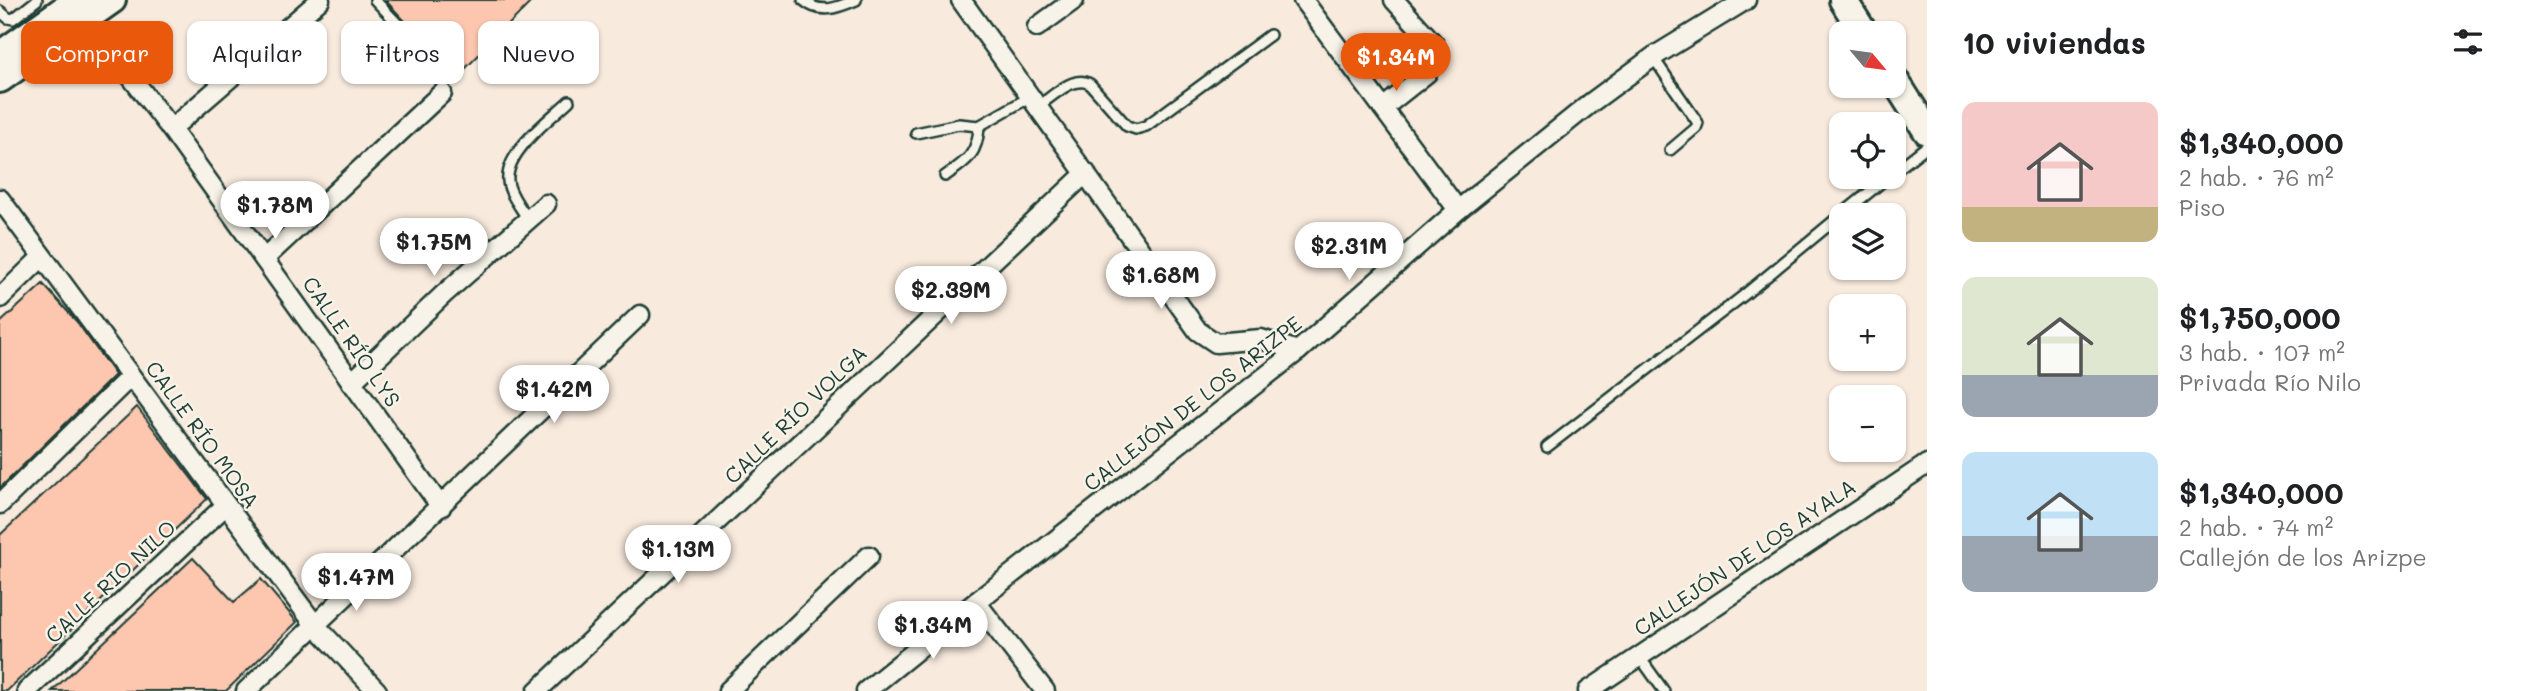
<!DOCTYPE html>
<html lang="es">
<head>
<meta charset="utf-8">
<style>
  :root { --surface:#fff; --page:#f6f6f6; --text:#202124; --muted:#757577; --accent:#ea580c }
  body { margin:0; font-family:Mali,sans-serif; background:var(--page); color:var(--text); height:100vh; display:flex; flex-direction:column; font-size:26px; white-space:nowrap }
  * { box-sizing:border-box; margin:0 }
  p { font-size:23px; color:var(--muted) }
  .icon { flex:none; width:38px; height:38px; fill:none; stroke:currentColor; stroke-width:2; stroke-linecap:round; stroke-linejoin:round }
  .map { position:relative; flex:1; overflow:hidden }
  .panel { display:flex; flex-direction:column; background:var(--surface); width:595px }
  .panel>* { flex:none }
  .hud { position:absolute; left:21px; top:21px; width:665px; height:63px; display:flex; gap:14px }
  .needle { width:46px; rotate:119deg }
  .buttons { position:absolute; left:1829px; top:21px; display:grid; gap:14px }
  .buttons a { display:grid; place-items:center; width:77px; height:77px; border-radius:14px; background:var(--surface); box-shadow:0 2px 5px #0004; font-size:35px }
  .price { position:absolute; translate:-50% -60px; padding:0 16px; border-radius:24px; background:#fff; color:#222; font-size:23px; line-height:46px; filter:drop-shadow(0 2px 4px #0008) }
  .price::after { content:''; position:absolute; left:50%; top:42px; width:21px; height:16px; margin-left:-10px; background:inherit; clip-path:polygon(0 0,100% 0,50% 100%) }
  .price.selected { background:var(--accent); color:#fff }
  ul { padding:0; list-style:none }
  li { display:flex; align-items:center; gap:21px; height:175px; padding:0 35px }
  li span { display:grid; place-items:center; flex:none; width:196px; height:140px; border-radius:14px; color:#555 }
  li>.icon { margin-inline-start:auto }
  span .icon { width:84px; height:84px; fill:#fffc; stroke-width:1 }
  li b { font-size:30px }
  h2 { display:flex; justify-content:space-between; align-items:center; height:84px; padding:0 35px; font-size:30px }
  .pill { padding:0 24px; border-radius:14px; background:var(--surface); box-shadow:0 2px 5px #0004; font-size:24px; line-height:63px }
  .pill.selected { background:var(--accent); color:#fff }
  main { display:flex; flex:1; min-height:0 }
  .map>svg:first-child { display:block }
  .building { fill:#fdc6af; stroke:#1f3d34; stroke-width:2 }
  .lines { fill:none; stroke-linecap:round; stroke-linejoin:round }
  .lane-casing { stroke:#1f3d34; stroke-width:14 }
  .street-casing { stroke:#1f3d34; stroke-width:23 }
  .secondary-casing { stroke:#1f3d34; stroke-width:32 }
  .lane { stroke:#f7f3e8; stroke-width:9 }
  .street { stroke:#f7f3e8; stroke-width:18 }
  .secondary { stroke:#f7f3e8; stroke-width:26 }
  .labels { text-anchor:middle; stroke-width:5; stroke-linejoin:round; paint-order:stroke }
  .street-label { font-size:21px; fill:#1f3d34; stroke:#f7f3e8 }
</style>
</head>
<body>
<main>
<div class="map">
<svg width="1927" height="691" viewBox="0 0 1927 691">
  <rect width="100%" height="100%" fill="#f8eadd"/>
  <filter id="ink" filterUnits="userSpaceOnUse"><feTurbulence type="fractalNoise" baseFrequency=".0143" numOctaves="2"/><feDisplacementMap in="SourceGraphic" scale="14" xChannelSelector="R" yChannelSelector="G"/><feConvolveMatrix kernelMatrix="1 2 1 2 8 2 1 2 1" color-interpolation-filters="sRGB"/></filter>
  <g filter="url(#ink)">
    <g class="building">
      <polygon points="385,0 533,0 455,79 425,47 423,40"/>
      <polygon points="43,284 77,322 115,375 0,488 0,323"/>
      <polygon points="137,407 207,499 7,691 0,691 0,535"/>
      <polygon points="193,558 234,602 261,579 297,622 226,691 52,691"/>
    </g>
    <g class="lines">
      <g class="lane-casing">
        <g id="lane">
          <polyline points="375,0 418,45"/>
          <path d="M803,0C820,15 837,8 856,0"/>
          <polyline points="0,11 8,18 13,19 37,0"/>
          <polyline points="1653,57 1698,123 1696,128 1670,150"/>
          <path d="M1037,107C1051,98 1073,74 1090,84L1127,126L1136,129L1146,126L1270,35"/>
          <polyline points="916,133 959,124 979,126 1030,97"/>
          <polyline points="1894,172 1927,146"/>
          <path d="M945,176C967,161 978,154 979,126"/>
          <polyline points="1841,215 1888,177"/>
          <path d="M528,220C522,209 509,194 508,181C505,152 549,120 569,101"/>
          <polyline points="1547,447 1743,296 1841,215"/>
          <polyline points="1639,656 1664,691"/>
        </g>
      </g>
      <g class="street-casing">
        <g id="street">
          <polyline points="961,0 1198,331 1216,343 1261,339 1298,351"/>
          <polyline points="1303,0 1458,210"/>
          <polyline points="77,14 118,60 171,129 441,507"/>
          <polyline points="1037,27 1074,0"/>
          <polyline points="1383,108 1427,73 1437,53 1434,44 1394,0"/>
          <polyline points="171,129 320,0"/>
          <polyline points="0,199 315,625 377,691"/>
          <polyline points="264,259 442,93"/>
          <polyline points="0,298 42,257"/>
          <polyline points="351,383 444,294 546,204"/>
          <polyline points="0,504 130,377"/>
          <polyline points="976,602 1045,691"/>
          <polyline points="27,691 225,506"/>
          <polyline points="246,691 640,315"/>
          <polyline points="537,691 1086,173"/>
          <polyline points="728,691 869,556"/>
          <polyline points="866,691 976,602 1298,351 1458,210 1592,102 1653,57 1746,0"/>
          <polyline points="1588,691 1927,464"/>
        </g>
      </g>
      <g class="secondary-casing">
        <g id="secondary">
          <polyline points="1843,0 1864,33"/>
          <polyline points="0,55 77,0"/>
          <polyline points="0,79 112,0"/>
          <polyline points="1894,79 1927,131"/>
        </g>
      </g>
      <use href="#lane" class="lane"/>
      <use href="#street" class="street"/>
      <use href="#secondary" class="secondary"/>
    </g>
  </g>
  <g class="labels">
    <g class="street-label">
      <text transform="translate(351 342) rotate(55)" y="7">CALLE RÍO LYS</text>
      <text transform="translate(1193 404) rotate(-38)" y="7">CALLEJÓN DE LOS ARIZPE</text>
      <text transform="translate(796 415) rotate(-44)" y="7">CALLE RÍO VOLGA</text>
      <text transform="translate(202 435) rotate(54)" y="7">CALLE RÍO MOSA</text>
      <text transform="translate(1745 558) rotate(-34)" y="7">CALLEJÓN DE LOS AYALA</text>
      <text transform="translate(111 582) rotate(-43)" y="7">CALLE RIO NILO</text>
    </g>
  </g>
</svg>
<div class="buttons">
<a><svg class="needle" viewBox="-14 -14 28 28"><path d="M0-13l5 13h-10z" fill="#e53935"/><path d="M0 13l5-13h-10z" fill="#757577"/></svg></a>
<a><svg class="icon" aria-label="locate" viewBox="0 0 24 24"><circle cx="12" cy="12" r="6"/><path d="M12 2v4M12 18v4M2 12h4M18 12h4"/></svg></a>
<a><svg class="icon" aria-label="layers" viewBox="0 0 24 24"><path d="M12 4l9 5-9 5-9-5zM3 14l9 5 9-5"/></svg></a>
<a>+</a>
<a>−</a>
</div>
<b class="price selected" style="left:1396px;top:93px">$1.34M</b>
<b class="price" style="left:275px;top:241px">$1.78M</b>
<b class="price" style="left:434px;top:278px">$1.75M</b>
<b class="price" style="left:1349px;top:282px">$2.31M</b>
<b class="price" style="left:1161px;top:311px">$1.68M</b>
<b class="price" style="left:951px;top:326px">$2.39M</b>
<b class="price" style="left:554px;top:425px">$1.42M</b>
<b class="price" style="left:678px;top:585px">$1.13M</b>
<b class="price" style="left:356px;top:613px">$1.47M</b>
<b class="price" style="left:933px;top:661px">$1.34M</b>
<div class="hud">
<a class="pill selected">Comprar</a>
<a class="pill">Alquilar</a>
<a class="pill">Filtros</a>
<a class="pill">Nuevo</a>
</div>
</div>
<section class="panel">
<h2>10 viviendas<svg class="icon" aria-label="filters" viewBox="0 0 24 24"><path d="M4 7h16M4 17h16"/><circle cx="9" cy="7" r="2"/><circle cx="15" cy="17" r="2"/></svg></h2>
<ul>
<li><span style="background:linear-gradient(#f6c9c9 75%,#c2b280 0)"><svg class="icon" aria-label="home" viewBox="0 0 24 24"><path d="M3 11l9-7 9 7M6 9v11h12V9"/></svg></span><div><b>$1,340,000</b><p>2 hab. · 76 m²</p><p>Piso</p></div></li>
<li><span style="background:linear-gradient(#dfe7d0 70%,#9aa5b1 0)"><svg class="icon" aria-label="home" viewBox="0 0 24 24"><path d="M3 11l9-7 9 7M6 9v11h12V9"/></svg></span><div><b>$1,750,000</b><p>3 hab. · 107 m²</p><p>Privada Río Nilo</p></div></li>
<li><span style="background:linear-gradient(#bfe0f5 60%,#9aa5b1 0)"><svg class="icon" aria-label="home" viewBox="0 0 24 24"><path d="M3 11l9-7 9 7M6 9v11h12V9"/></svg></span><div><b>$1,340,000</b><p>2 hab. · 74 m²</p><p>Callejón de los Arizpe</p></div></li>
</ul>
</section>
</main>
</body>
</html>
